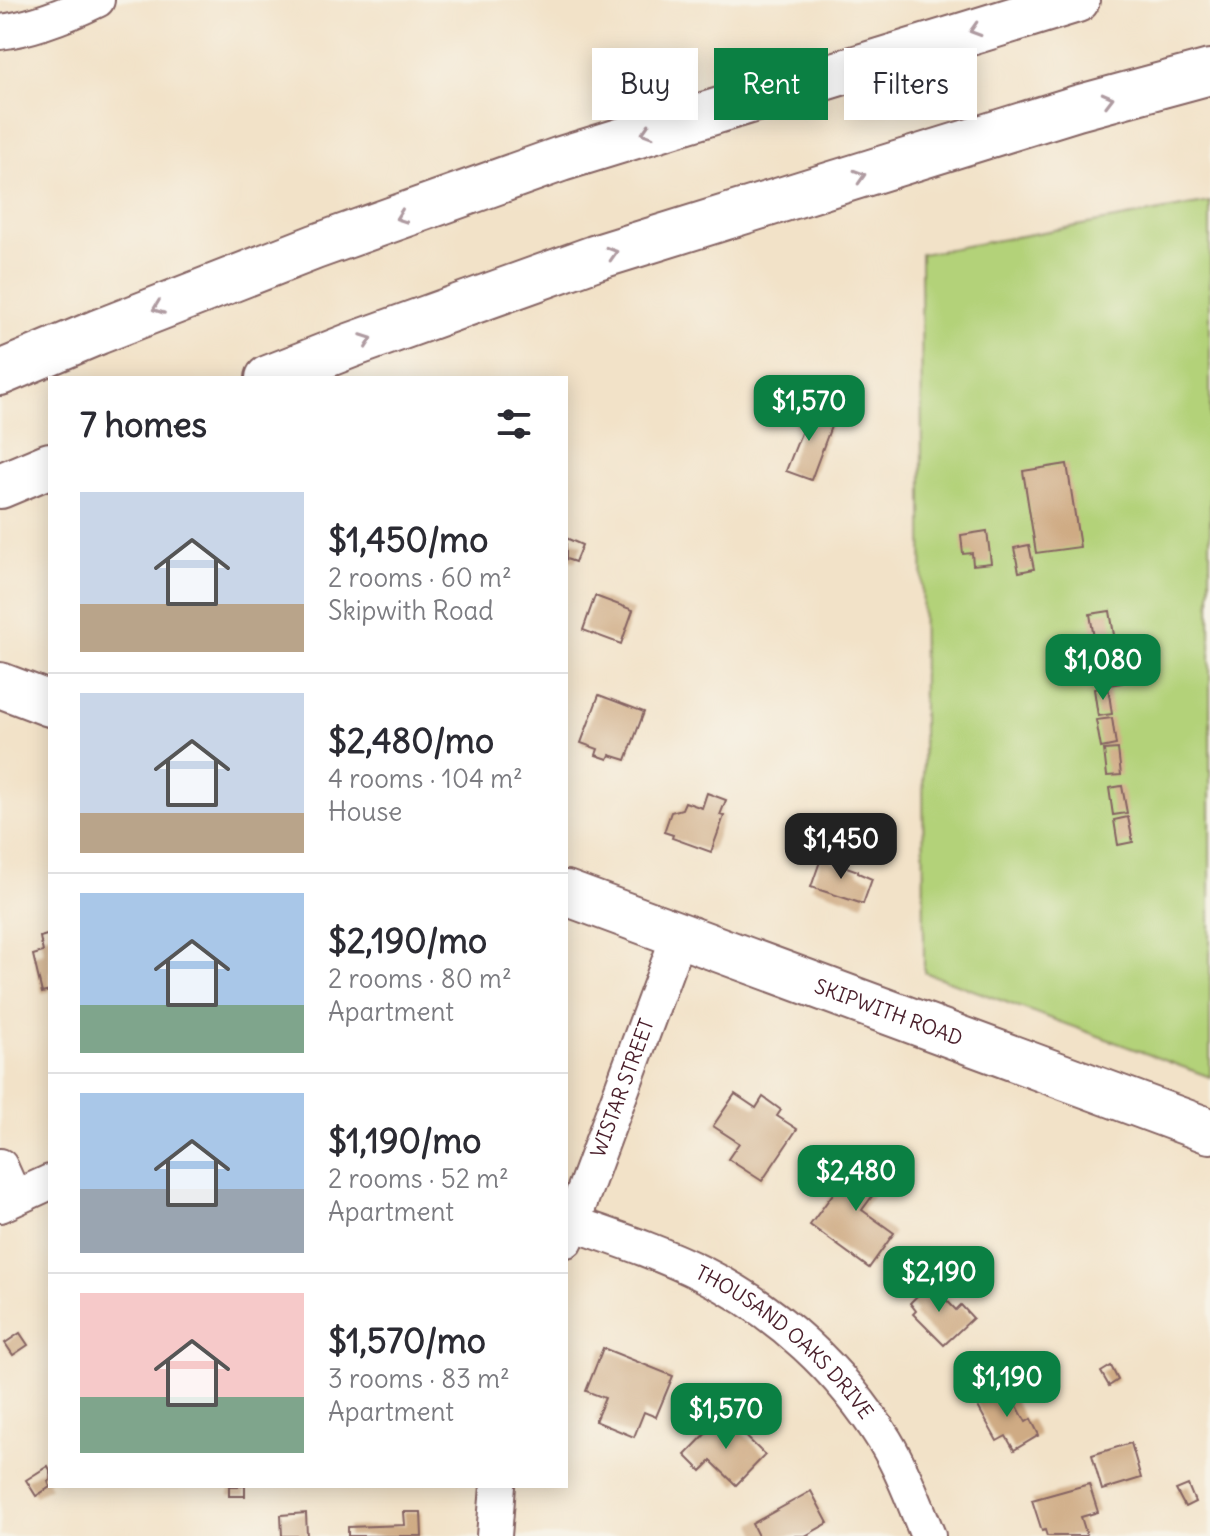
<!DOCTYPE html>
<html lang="en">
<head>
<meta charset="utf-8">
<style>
  :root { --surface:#fff; --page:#f2f2f3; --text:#2b2b33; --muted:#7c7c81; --line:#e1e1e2; --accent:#0b8043 }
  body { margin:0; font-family:Delius,sans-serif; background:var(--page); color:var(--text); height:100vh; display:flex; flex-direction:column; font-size:30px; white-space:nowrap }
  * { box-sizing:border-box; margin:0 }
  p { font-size:26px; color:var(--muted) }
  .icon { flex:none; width:44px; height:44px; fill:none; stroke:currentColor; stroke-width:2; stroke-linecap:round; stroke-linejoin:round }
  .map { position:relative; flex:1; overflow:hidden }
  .drawer { position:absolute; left:48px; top:376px; width:520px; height:1112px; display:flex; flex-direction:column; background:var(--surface); border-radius:0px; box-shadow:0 4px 20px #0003 }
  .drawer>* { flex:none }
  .top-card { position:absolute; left:592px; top:48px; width:498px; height:72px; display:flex; gap:16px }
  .price { position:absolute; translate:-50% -68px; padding:0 18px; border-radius:16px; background:var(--accent); color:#fff; font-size:26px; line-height:52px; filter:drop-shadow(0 2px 4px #0008) }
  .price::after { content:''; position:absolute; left:50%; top:48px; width:24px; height:18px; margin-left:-12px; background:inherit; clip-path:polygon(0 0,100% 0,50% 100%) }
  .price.active { background:#222; color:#fff }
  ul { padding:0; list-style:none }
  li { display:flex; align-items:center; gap:24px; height:200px; padding:0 32px }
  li+li { border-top:2px solid var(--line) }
  li span { display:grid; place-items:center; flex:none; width:224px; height:160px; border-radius:0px; color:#555 }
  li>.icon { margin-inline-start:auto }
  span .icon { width:96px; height:96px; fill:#fffc; stroke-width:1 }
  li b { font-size:34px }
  h2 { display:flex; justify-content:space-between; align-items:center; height:96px; padding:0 32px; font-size:34px }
  .chip { padding:0 28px; border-radius:0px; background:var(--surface); box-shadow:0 4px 20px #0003; font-size:28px; line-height:72px }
  .chip.active { background:var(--accent); color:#fff }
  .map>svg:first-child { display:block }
  .green { fill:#b3d279; stroke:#7e7852; stroke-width:2 }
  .building { fill:#cfab84 }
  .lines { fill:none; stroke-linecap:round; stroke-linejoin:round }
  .street-casing { stroke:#856362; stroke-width:38 }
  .secondary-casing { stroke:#856362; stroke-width:48 }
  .highway-casing { stroke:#856362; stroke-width:48 }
  .street { stroke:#fff; stroke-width:34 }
  .secondary { stroke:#fff; stroke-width:44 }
  .highway { stroke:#fff; stroke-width:44 }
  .oneway { stroke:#ae9aa0 }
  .labels { text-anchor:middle; stroke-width:8; stroke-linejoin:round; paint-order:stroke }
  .street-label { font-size:20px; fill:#4a1f2b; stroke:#f7f3e8 }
</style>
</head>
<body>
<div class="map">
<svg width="1210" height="1536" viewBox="0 0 1210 1536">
  <rect width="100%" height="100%" fill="#f7f3e8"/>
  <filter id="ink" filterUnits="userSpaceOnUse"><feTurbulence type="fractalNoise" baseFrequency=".0125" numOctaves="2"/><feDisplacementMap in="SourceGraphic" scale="16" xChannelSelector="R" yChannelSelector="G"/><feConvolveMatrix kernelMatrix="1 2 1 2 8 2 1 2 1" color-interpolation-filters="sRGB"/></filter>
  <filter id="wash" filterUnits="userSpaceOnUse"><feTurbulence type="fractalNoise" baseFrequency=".006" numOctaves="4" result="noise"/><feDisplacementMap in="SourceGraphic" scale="32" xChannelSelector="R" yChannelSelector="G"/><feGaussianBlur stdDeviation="1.8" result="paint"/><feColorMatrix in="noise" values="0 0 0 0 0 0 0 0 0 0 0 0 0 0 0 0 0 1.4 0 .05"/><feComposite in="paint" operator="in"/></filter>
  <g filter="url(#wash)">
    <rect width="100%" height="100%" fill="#f2e2c8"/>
    <polygon class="green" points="1210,202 1210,1077 924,972 921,254"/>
    <g id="blocks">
      <g class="building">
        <polygon points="800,408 833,421 811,480 786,471 803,428 794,424"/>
        <polygon points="1067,464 1080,547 1036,553 1023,471"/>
        <polygon points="987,531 991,563 973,565 972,553 963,554 961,535"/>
        <polygon points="566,538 582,545 575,562 566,559"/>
        <polygon points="1029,545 1034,569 1019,572 1014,548"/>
        <polygon points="595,596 633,610 621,644 583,630"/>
        <polygon points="1110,611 1122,683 1102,686 1090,614"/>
        <polygon points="1108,687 1112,714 1098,716 1094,689"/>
        <polygon points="599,695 644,712 626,760 610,755 608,759 596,755 598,749 581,743"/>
        <polygon points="1112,718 1116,745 1101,748 1096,720"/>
        <polygon points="1118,749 1121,775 1107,776 1104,750"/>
        <polygon points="1122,786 1127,813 1113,815 1109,788"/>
        <polygon points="707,793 726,800 720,815 724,816 711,852 672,838 673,835 664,832 671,812 682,809 685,802 702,808"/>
        <polygon points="1128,817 1133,842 1118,845 1114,820"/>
        <polygon points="823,853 834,857 832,862 858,871 858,873 872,879 863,904 811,887"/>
        <polygon points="50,934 50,991 42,993 33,955 43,952 40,937"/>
        <polygon points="735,1094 756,1108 763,1097 781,1110 777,1116 797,1129 762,1181 728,1159 739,1143 713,1126"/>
        <polygon points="863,1153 890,1172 862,1210 894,1233 869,1268 810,1225"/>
        <polygon points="930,1283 956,1310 961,1305 973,1318 944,1345 913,1314 916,1311 910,1303"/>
        <polygon points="20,1333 28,1345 13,1355 5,1343"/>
        <polygon points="603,1348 673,1376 656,1417 644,1412 634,1437 595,1421 605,1398 586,1391"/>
        <polygon points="1111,1366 1118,1380 1109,1386 1101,1372"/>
        <polygon points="1006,1386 1026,1422 1031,1419 1039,1435 1014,1450 1006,1436 997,1441 976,1403"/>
        <polygon points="724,1415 765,1455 736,1485 711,1461 701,1471 685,1455"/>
        <polygon points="1131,1443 1141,1478 1102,1490 1092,1455"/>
        <polygon points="48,1466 50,1470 50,1480 48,1481 50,1487 36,1496 26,1480"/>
        <polygon points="1089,1484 1098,1512 1081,1517 1087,1536 1047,1536 1045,1530 1042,1531 1032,1500"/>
        <polygon points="1188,1485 1195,1502 1185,1507 1176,1490"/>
        <rect x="229" y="1486" width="16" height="10"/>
        <polygon points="811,1491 828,1523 805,1536 758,1536 752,1524"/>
        <polygon points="404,1512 421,1512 422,1536 348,1536 348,1527 405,1525"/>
        <polygon points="306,1513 307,1536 282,1536 281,1515"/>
      </g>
    </g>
  </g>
  <g filter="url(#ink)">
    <use href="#blocks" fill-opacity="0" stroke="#856362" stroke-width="2"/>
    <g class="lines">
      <g class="street-casing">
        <g id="street">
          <path d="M0,32C34,28 66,15 97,0"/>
          <polyline points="0,1166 14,1197"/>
          <polyline points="0,1205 50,1182"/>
          <path id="s1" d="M566,1221C612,1237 659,1252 703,1274C778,1311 841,1370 885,1441C903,1471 915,1504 928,1536"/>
          <path id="s2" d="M566,1240L679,935"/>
          <polyline points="494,1536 498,1486"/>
        </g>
      </g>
      <g class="secondary-casing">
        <g id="secondary">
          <polyline points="0,685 50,704"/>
          <path id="s3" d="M566,893L1210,1131"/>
        </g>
      </g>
      <g class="highway-casing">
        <g id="highway">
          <polyline points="0,373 98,332 315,247 561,159 1077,0"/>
          <polyline points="268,378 352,345 594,258 1077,108 1210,72"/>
          <polyline points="0,486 50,465"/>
        </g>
      </g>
      <use href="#street" class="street"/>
      <use href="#secondary" class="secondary"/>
      <use href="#highway" class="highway"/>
    </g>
    <defs><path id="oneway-chevron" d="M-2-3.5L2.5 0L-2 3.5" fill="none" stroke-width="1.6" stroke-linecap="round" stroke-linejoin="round" transform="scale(2)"/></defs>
    <g class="oneway">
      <use href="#oneway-chevron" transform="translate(975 30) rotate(163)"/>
      <use href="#oneway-chevron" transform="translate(1108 99) rotate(-15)"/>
      <use href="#oneway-chevron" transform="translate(647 132) rotate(163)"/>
      <use href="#oneway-chevron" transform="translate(860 176) rotate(-17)"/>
      <use href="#oneway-chevron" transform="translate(401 217) rotate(160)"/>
      <use href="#oneway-chevron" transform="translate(612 253) rotate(-17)"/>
      <use href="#oneway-chevron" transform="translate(158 308) rotate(159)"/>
      <use href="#oneway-chevron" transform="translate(367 340) rotate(-20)"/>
    </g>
  </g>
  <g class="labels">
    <g class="street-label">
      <text dy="7" stroke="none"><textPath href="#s3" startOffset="344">SKIPWITH ROAD</textPath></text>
      <text dy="7" stroke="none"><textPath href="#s2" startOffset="162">WISTAR STREET</textPath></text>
      <text dy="7" stroke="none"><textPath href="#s1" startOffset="254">THOUSAND OAKS DRIVE</textPath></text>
    </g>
  </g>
</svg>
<b class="price" style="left:809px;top:443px">$1,570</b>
<b class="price" style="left:1103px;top:702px">$1,080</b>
<b class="price active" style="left:841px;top:881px">$1,450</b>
<b class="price" style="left:856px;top:1213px">$2,480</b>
<b class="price" style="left:939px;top:1314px">$2,190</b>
<b class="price" style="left:1007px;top:1419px">$1,190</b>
<b class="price" style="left:726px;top:1451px">$1,570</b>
<div class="top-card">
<a class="chip">Buy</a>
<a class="chip active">Rent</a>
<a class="chip">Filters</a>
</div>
<section class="drawer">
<h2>7 homes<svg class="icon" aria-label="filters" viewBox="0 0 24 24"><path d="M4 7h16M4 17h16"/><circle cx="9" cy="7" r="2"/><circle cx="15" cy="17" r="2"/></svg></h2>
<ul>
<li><span style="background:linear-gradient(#c9d6e8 70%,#b9a48a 0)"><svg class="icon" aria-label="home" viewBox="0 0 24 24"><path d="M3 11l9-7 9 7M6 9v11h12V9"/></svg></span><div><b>$1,450/mo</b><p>2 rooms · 60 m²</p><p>Skipwith Road</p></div></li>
<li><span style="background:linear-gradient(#c9d6e8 75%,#b9a48a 0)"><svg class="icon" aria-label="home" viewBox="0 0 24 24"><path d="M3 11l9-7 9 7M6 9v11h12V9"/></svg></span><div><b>$2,480/mo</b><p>4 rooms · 104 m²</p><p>House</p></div></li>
<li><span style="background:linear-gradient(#a9c7e8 70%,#7fa58c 0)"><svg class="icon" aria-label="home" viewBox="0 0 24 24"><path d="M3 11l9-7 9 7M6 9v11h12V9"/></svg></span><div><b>$2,190/mo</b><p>2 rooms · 80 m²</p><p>Apartment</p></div></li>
<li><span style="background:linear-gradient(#a9c7e8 60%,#9aa5b1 0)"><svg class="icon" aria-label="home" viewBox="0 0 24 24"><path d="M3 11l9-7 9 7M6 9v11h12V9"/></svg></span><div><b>$1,190/mo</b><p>2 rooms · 52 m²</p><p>Apartment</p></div></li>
<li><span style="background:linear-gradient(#f6c9c9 65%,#7fa58c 0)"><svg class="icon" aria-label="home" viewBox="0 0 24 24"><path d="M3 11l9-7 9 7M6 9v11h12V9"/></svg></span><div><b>$1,570/mo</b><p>3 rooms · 83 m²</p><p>Apartment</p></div></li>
</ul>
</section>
</div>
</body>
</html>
